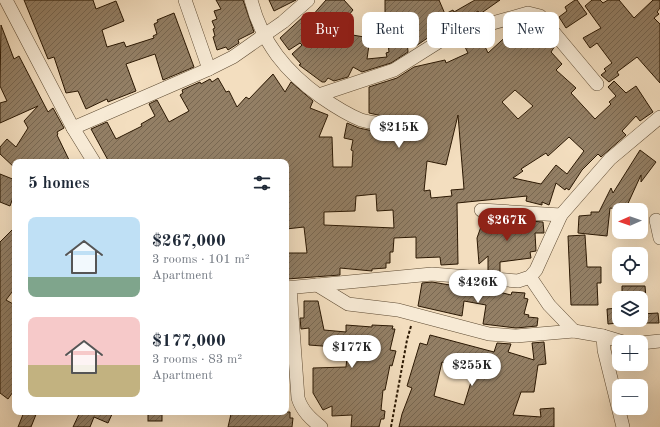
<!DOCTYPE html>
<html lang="en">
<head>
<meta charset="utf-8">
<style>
  :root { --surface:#fff; --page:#f6f6f7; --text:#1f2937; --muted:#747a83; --accent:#8f2418 }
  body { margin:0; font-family:"Old Standard TT",serif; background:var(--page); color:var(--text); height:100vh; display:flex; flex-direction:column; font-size:15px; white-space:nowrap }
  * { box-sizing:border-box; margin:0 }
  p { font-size:13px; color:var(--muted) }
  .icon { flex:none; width:22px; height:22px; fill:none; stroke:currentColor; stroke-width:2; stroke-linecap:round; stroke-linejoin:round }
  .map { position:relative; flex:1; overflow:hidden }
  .sheet { position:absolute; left:12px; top:159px; width:277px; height:256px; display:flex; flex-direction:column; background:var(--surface); border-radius:8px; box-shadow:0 4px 16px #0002 }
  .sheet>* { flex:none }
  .banner { position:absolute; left:301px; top:12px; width:299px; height:36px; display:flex; gap:8px }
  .needle { width:26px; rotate:268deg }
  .buttons { position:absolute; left:612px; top:203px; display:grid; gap:8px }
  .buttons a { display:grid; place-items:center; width:36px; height:36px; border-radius:8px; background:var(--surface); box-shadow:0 4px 16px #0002; font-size:20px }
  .price { position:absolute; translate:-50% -34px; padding:0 9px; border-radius:14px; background:#fff; color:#222; font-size:13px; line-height:26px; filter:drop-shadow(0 1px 2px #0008) }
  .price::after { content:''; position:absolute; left:50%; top:24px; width:12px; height:9px; margin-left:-6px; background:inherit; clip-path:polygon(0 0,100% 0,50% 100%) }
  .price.on { background:var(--accent); color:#fff }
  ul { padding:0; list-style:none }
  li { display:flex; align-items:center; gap:12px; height:100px; padding:0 16px }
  li span { display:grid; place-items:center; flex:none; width:112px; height:80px; border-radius:8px; color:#555 }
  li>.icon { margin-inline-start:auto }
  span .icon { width:48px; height:48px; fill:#fffc; stroke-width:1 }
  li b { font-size:17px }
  h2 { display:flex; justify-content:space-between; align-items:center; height:48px; padding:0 16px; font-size:17px }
  .tag { padding:0 14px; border-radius:8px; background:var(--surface); box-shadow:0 4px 16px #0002; font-size:14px; line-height:36px }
  .tag.on { background:var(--accent); color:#fff }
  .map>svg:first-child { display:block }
  .building { fill:url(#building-hatch); stroke:#2b1803; fill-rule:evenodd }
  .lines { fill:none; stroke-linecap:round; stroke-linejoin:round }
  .minor-casing { stroke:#5d4a32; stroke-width:14 }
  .path { stroke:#2b1803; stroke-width:2; stroke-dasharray:3 2; stroke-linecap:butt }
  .minor { stroke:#f7ead5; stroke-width:13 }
</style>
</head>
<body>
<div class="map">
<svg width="660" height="427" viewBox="0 0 660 427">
  <defs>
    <pattern id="building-hatch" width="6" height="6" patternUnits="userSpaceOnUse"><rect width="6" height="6" fill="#937f65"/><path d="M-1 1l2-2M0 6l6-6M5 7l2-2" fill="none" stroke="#786751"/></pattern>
  </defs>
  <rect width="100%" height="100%" fill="#f3debf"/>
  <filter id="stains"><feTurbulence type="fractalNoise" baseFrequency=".005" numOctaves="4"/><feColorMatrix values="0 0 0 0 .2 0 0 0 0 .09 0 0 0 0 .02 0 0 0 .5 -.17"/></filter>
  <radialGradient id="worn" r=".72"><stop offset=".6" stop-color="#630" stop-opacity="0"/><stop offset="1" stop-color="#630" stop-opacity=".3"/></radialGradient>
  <g class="building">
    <polygon points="24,0 93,0 96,9 116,1 124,21 102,30 107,47 124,42 126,47 154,38 153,36 157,34 154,24 158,22 157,20 174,13 194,67 163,80 155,54 126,64 136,91 108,102 107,99 86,109 78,91 66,93 54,57 48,59"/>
    <polygon points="216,0 243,0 254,32 238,40 239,43 228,50 226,47 217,50 213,37 215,36 213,29 215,28 212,21 217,19 214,11 221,9"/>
    <polygon points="269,0 296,0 274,11"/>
    <polygon points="326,0 344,0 353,10 335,32 370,38 367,59 387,57 386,53 389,52 388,44 407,40 408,52 391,63 362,72 353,67 348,77 334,81 328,78 325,82 322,82 299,65 301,64 292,54 302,45 300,43 289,50 280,38 305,15 313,23 303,33 317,48 329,31 331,31 312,16"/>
    <polygon points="385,0 439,0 445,14 453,10 454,12 475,0 500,0 480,14 478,11 451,28 440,32 439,30 416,46 402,22 385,22"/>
    <polygon points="575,0 577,0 587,14 566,28 559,17 567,11 565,7"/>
    <polygon points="592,0 600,0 603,3 608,0 619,0 634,18 653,0 660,0 660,8 657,12 659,14 654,18 660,24 660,83 637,57 617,72 619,75 609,82 601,75 606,71 604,69 612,63 597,43 590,48 583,38 601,28 585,6"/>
    <path d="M532,22L536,23L539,27L538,29L555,46L551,52L562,64L556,70L576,88L571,93L595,119L611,104L609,102L616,96L608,87L614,81L626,93L636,86L653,112L640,121L636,116L622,131L626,135L601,157L598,154L582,170L569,190L566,188L565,190L556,183L549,205L542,202V205L526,201L527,196L457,203L458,264L441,265L440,257L416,258V237L394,238L393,252H390V263H386V268L372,269V271L340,268V275L287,279L286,253H307L304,227L286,229V162H109L91,129L107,122L116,139L142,126L141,124L155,116L149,104L157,100L169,122L189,111L180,95L183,93L182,90L200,82L201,84L210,79L212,82L218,78L226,92L229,91L237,107L246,97L249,99L273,74L285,92L291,82L313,101L310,108L328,115L319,137H332L333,167H352L353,151L351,150L353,140L344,138L347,123L359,128L392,135L399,133L402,129L400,122L396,119L369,113V87L397,78L414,67L445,60L446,63L468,53L464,45L481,38L488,53L512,31L516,36ZM515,90L533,106L518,119L502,102ZM458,115L464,189L451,190L452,196L431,198L430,190L424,191L427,161L446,165ZM569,137L584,151L567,174L556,165L541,184L513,178L523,171L521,169L546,153L548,156ZM376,194L377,211L393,210L394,228L324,225V212L355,211L356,196Z"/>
    <polygon points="1,25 14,59 19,56 48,112 53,108 64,128 57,132 58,134 57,135 70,162 15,162 15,168 0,154 0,147 7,139 16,147 28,128 24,121 38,106 0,123 0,103 7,101 0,86"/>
    <polygon points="640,150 656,162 641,182 641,175 625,210 610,208 607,236 578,233 579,216 591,215 591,212 599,212 611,188 613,193"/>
    <polygon points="0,174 15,180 15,192 10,206 0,202"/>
    <polygon points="513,220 543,222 544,233 535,233 536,251 530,252 531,258 500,262 500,272 488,271 488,256 479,264 477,238 483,221 489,223"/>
    <polygon points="15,227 15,288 6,300 15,305 15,389 8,399 0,393 0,242"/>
    <polygon points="585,235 587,267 601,267 601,283 597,283 598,305 571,305 568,236"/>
    <polygon points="432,282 462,287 463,285 475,286 511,295 512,292 525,293 524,298 528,299 524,314 529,315 528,317 538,318 537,326 516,328 483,324 486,305 464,301 462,316 418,306 422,283"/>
    <polygon points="622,286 645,286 646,298 622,298"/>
    <polygon points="304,301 318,301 324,330 346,332 346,325 372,327 372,325 393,326 392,329 395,329 390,350 396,351 392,366 390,365 385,390 383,390 381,410 385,411 384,419 381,419 379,427 351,427 352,415 332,416 332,406 323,410 313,393 313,368 346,367 348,348 309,345 309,328 301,329 300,318 304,318"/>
    <polygon points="619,308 619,323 608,324 607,309"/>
    <polygon points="658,313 659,323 641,323 641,314"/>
    <path d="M430,335L494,352L497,343L511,344L508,352L534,360L532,343L544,342L546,364L538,365L534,392H521L513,415L541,417L540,409L554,408V427H399L402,414L412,388L407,386L420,343L427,345ZM442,362L448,364V362L475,369L464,405L434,396Z"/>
    <polygon points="24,412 37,412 31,427 18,427"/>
    <polygon points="80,412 113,412 108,423 94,417 90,427 73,427"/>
    <rect x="148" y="412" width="14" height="9"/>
    <polygon points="274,412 290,412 290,418 293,418 292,427 228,427 231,414"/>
  </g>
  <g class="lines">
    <g class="minor-casing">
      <g id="minor">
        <polyline points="6,0 73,128 94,162"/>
        <polyline points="185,0 209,69"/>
        <path d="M251,0C262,43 286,72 321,97C334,106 346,114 361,120C372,123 384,124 394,127"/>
        <polyline points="319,95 394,70 440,41 468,30 528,13 540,16 597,84"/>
        <polyline points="73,128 209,69 233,57 283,22 308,0"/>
        <polyline points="481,210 561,215"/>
        <polyline points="656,220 660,238"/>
        <polyline points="530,277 549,305 574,331"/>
        <polyline points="317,285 348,304 398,310 489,334 516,336 574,331 603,336 623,342"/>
        <polyline points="286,288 432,274 518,281 530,277 536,270 561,215 610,159 660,117"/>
        <path d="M290,288L298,398C302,411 311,419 321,427"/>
        <polyline points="603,336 604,350 623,427"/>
        <polyline points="641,343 660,341"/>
      </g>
    </g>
    <polyline class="path" points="391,427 407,340 411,326"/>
    <use href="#minor" class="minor"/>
  </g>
  <rect width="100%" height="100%" filter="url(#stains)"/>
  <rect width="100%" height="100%" fill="url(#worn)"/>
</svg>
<div class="buttons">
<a><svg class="needle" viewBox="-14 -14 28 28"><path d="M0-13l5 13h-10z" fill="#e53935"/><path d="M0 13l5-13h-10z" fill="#747a83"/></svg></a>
<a><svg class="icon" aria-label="locate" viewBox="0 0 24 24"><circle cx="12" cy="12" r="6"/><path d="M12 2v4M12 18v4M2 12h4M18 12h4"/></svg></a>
<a><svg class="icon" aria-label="layers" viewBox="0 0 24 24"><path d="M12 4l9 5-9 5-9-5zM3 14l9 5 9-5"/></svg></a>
<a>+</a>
<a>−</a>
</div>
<b class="price" style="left:399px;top:149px">$215K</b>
<b class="price on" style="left:507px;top:242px">$267K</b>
<b class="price" style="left:478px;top:304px">$426K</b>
<b class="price" style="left:352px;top:369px">$177K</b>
<b class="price" style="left:472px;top:387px">$255K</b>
<div class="banner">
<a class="tag on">Buy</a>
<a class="tag">Rent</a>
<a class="tag">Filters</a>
<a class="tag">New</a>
</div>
<section class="sheet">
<h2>5 homes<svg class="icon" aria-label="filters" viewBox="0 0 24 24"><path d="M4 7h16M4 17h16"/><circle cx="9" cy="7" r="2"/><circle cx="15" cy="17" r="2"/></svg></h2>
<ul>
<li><span style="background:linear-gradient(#bfe0f5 75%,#7fa58c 0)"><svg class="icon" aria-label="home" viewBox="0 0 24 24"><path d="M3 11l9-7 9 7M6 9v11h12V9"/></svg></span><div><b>$267,000</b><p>3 rooms · 101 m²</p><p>Apartment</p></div></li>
<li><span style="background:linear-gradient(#f6c9c9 60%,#c2b280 0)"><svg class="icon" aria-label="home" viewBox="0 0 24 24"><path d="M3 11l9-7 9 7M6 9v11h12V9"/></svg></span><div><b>$177,000</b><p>3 rooms · 83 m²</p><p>Apartment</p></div></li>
</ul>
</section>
</div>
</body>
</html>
